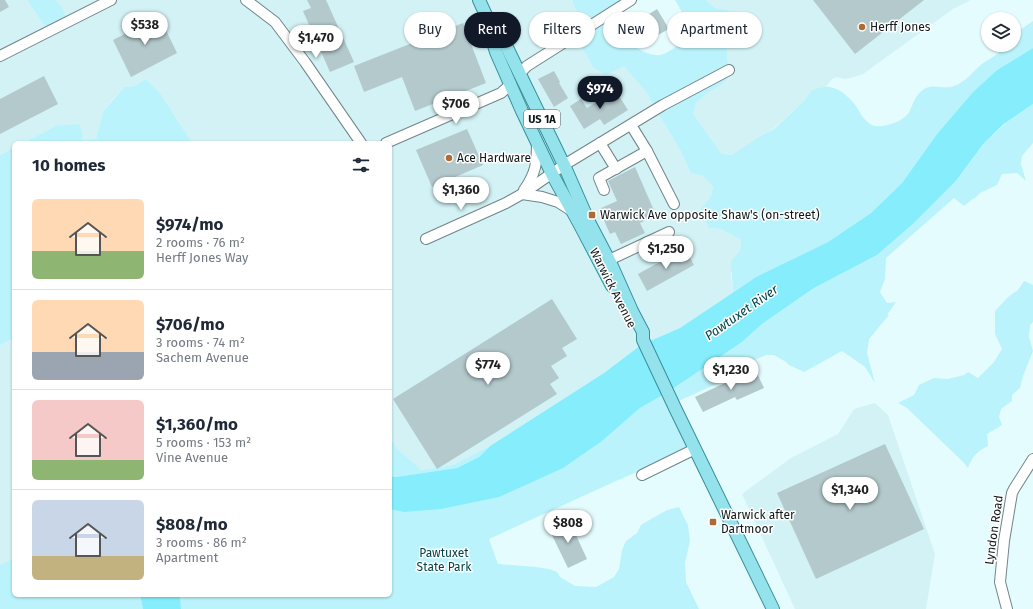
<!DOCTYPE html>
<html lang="en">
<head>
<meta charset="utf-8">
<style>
  :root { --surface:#fff; --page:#f2f2f3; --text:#1f2937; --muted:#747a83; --line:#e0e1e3; --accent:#111827 }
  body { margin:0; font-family:"Fira Sans",sans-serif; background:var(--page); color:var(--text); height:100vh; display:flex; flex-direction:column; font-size:15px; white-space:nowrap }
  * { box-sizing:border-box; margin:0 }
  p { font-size:13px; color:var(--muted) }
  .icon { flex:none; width:22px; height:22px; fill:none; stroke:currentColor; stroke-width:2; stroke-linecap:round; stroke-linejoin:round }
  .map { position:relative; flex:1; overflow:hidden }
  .side { position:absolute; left:12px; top:141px; width:380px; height:456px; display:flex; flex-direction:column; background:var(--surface); border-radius:6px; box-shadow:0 1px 3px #0004 }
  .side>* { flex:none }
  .guide { position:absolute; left:404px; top:12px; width:380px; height:36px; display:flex; gap:8px }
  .buttons { position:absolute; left:981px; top:12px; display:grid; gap:8px }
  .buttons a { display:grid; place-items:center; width:40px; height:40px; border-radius:50%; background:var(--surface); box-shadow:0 1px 3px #0004; font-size:20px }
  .price { position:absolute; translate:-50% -34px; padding:0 9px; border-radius:14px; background:#fff; color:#222; font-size:13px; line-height:26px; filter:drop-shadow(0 1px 2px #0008) }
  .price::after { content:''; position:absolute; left:50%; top:24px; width:12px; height:9px; margin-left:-6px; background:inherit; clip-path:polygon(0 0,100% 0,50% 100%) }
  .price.current { background:var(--accent); color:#fff }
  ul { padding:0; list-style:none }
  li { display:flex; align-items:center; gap:12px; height:100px; padding:0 20px }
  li+li { border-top:1px solid var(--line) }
  li span { display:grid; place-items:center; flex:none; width:112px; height:80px; border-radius:6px; color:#555 }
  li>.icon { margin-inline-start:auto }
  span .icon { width:48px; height:48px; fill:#fffc; stroke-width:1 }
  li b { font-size:17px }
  h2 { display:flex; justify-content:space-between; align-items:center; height:48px; padding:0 20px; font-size:17px }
  .pill { padding:0 14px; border-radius:18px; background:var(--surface); box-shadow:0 1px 3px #0004; font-size:14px; line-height:36px }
  .pill.current { background:var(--accent); color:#fff }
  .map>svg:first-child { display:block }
  .built { fill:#d2f2f5 }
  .green { fill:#baf3fb }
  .water { fill:#85edfb }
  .building { fill:#b3c9cc }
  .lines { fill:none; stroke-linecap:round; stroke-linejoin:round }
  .minor-casing { stroke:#718588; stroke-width:12 }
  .major-casing { stroke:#378f9a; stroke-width:14 }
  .minor { stroke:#fff; stroke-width:10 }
  .major { stroke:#94e2ec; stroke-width:12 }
  .poi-dot { fill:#ad6b36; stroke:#fff; stroke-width:1.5 }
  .labels { text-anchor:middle; stroke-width:3; stroke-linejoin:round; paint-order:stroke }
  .shield { fill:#fff; stroke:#575d5d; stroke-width:1 }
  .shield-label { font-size:11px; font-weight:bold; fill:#0f1718 }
  .poi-label { font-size:12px; fill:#0f1718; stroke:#fff; text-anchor:start }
  .street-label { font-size:12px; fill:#0f1718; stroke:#fff }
  .park-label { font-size:12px; fill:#00434b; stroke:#fff }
  .water-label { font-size:13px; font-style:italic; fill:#00454c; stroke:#fff }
</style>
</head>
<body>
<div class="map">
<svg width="1033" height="609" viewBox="0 0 1033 609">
  <rect width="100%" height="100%" fill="#e5fcff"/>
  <g class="built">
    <polygon points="0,0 27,0 48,31 60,4 55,0 572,0 576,10 589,26 571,40 578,45 586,54 592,66 624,65 648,94 655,110 666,126 680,150 691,173 703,176 713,186 711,196 699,213 709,228 721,229 741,240 740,251 731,274 733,292 680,328 641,345 604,373 490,446 453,465 420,470 396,448 393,441 390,442 390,143 192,143 160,93 146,79 135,86 124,87 114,98 103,112 96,139 83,142 56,126 23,143 14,143 14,148 0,155"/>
    <polygon points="706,0 971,0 953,9 863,74 851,78 844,79 837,77 832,79 825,88 812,90 803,102 773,129 762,135 733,155 721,153 693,114 696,103 706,94 728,63 727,59 728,40 729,33 736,27 736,23 728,10 715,8"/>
    <polygon points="14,338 14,558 0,565 0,345"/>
    <polygon points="875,403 888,415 935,554 926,609 795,609 742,494 791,458 838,434 854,409"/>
  </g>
  <g class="green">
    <polygon points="27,0 55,0 60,4 68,21 48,31"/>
    <path d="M572,0H632L607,17C609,21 610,25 613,28C621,38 643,55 656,55C661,56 666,53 671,50C693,38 686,17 675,0H706L715,8L728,10L736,23V27L729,33L728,40L727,59L728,63L726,81L706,94L696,103L693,114L721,153L732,155L762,135L774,129L803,102L812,90C817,89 824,86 830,87C842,89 852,100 858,109C861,115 865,121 872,125C881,129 902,122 908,114C914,104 913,97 924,89C935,83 943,90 954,86C966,82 973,71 982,64C987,60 992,58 997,54C1000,51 1003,48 1006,45H1014V36L1020,30L1033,21V48L997,70L973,92L937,134L902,183L871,213L828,242L756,277L733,292L731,261L740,251L741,240L721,229L709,228L699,212L711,196L713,186L703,176L691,173L680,150L666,126L655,110L648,94L624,66L605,75L592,66L586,54L578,45L571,40L589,26L576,10Z"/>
    <polygon points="146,79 160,93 192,143 23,143 56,126 80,124 83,141 96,139 103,112 124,87 135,86"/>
    <polygon points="1033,104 1033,143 1022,156 1021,164 1026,181 1017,173 1002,174 997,185 980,193 974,199 974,198 964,206 954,198 886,258 885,279 880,292 887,303 896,302 887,315 889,315 869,339 867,353 875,383 865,367 842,351 804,372 789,365 786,362 774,355 766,355 743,365 737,360 719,366 723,381 674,403 693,448 616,481 489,539 498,564 536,567 549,569 557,572 560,577 575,586 596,587 614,577 619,569 622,550 626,541 637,533 641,525 651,519 667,510 679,507 688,525 690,541 685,563 686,582 699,609 181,609 180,595 390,595 390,509 403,512 602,441 640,408 668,392 742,342 762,324 814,288 877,255 913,224 955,182 984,144 984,143 1005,124 1005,123"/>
    <polygon points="14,148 14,338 0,345 0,155"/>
    <path d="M1024,281L1033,285V322L1030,325L1029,337L1033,351L1023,376L1020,388L1012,395V401L1001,409L999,417L1002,425L987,434L988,446C976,452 973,456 968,468L962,461L907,408L898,403L914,395L919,385L934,378L948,379L964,375L968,372L978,378L994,362L1002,349L995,334V311L1008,297L1018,290Z"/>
    <polygon points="393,441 396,448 421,470 453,465 490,446 479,457 457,468 396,477 390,476 390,442"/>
    <polygon points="14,558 14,595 140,595 143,609 0,609 0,565"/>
  </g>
  <g class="water">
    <polygon points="1033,48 1033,104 1005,123 985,142 955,182 913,224 877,255 814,288 762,324 742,342 668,392 640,408 602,441 563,468 499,497 441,509 403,512 390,509 390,476 396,477 457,468 479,457 490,446 604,373 641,345 680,328 756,277 828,242 871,213 902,183 937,134 973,92 997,70"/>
    <polygon points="140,595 180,595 181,609 143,609"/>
  </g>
  <g class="building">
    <polygon points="0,0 5,0 9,7 0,12"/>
    <polygon points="307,0 326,0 354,62 330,72 303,11 311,8"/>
    <polygon points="813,0 924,0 855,54"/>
    <polygon points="657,9 669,29 658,35 646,16"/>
    <polygon points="159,16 177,53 131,77 113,40"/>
    <polygon points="463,23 486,83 415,111 402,77 364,92 354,66"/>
    <polygon points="553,25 558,35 537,46 531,36"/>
    <polygon points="554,71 560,82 559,83 568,98 554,107 538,79"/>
    <polygon points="44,76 58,104 0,134 0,99"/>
    <polygon points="615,90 628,110 604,125 600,119 584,129 570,106 581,99 587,108"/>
    <polygon points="467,129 483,165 432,187 416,150"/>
    <polygon points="635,167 656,215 640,223 645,233 621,244 615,232 610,234 599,209 617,201 608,181"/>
    <polygon points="685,248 694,265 647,291 638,274"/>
    <polygon points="552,299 577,339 562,348 567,356 551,366 559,378 550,384 557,394 437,469 393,399"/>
    <polygon points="755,369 764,388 737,400 735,397 703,412 695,397"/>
    <polygon points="885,444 924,529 816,579 777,493"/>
    <polygon points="569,520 587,559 568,568 549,529"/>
  </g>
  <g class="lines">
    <g class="minor-casing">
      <g id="minor">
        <polyline points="246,0 275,22 305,62 361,143"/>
        <polyline points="0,56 111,0"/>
        <polyline points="519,74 527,66 631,0"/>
        <polyline points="631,125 647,151"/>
        <polyline points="386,143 501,93 511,84"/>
        <polyline points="600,143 616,169"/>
        <path d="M524,190C536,173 537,163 537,143"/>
        <polyline points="604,190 599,178 647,151 674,204"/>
        <polyline points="522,194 542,197 558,202 572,211"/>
        <polyline points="426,239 506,203 522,194 564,165 663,105 729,70"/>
        <polyline points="609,260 669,232"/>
        <polyline points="642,475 695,449"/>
        <polyline points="1007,609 1000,582 1004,541 1012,493 1014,489 1033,459"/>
      </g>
    </g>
    <g class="major-casing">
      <g id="major">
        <polyline points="479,0 490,24 491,36 496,52 522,111 552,174 580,225 612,286"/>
        <polyline points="490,24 500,33 564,165 589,222 611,264 632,311 643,332 643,340 675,408 773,609"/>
      </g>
    </g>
    <use href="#minor" class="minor"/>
    <use href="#major" class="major"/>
  </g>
  <g class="poi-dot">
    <circle cx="862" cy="27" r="4"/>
    <circle cx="449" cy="158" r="4"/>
    <rect x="588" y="211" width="8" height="8" rx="2"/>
    <rect x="709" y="518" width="8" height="8" rx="2"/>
  </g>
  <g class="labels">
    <rect class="shield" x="524" y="110" width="36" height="18" rx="3"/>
    <g class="shield-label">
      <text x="542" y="123">US 1A</text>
    </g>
    <g class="poi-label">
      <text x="870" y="31">Herff Jones</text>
      <text x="457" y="162">Ace Hardware</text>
      <text x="600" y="219">Warwick Ave opposite Shaw's (on-street)</text>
      <text x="721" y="519">Warwick after<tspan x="721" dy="14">Dartmoor</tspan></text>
    </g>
    <g class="street-label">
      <text transform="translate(613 288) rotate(63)" y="4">Warwick Avenue</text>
      <text transform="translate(994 530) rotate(-82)" y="4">Lyndon Road</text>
    </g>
    <g class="park-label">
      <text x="444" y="557">Pawtuxet<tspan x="444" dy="14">State Park</tspan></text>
    </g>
    <g class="water-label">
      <text transform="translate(741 312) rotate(-35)" y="5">Pawtuxet River</text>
    </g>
  </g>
</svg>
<div class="buttons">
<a><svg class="icon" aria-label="layers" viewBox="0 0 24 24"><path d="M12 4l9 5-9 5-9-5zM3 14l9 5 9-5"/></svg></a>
</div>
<b class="price" style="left:145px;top:46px">$538</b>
<b class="price" style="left:316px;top:59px">$1,470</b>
<b class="price current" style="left:600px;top:110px">$974</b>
<b class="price" style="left:456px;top:125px">$706</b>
<b class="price" style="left:461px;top:211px">$1,360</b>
<b class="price" style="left:666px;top:270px">$1,250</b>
<b class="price" style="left:488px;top:386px">$774</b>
<b class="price" style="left:731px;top:391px">$1,230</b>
<b class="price" style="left:850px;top:511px">$1,340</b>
<b class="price" style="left:568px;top:544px">$808</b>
<div class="guide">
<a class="pill">Buy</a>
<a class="pill current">Rent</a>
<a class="pill">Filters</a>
<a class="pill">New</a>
<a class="pill">Apartment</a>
</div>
<section class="side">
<h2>10 homes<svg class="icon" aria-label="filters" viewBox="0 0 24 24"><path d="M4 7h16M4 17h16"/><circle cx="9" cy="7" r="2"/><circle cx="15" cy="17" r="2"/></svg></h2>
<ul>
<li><span style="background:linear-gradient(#ffd9b3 65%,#8fb573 0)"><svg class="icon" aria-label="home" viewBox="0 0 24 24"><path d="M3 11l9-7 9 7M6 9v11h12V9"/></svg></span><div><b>$974/mo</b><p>2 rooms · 76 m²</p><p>Herff Jones Way</p></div></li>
<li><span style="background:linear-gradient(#ffd9b3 65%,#9aa5b1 0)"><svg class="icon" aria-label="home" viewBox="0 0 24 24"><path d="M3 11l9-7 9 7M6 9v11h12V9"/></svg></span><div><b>$706/mo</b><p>3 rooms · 74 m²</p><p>Sachem Avenue</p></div></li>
<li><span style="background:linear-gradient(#f6c9c9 75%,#8fb573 0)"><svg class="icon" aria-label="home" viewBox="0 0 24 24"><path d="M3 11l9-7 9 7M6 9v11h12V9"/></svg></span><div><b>$1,360/mo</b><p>5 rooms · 153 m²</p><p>Vine Avenue</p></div></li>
<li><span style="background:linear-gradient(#c9d6e8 70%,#c2b280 0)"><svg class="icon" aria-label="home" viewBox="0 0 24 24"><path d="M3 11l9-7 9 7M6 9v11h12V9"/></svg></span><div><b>$808/mo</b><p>3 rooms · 86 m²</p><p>Apartment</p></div></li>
</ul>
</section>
</div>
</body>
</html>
